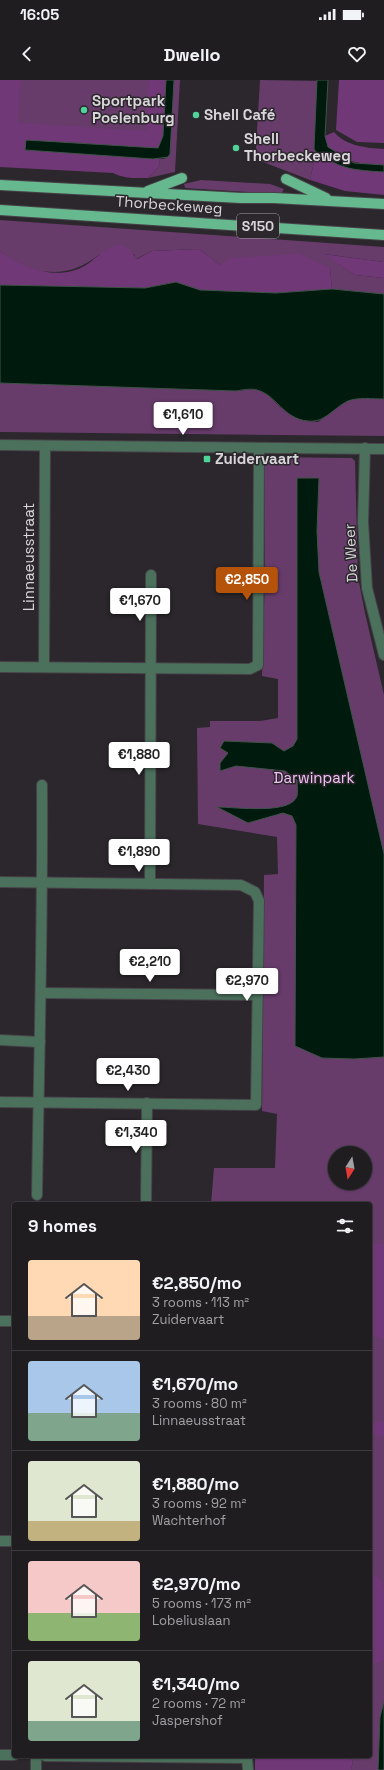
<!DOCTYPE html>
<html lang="en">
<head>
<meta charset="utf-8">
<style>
  :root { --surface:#201d21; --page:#28262a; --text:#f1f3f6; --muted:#a2a2a5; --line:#3d3b3f; --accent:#b45309 }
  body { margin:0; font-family:"Space Grotesk",sans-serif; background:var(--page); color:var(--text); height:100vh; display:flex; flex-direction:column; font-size:15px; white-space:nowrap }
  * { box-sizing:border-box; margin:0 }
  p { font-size:13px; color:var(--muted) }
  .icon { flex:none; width:22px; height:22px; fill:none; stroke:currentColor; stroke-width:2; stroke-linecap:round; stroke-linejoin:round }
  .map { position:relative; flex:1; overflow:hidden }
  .panel { position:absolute; left:12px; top:1122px; width:360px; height:556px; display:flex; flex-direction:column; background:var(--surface); border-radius:4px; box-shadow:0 1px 3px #0004,0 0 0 1px var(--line) }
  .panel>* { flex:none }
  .needle { width:26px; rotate:191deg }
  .tools { position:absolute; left:328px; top:1066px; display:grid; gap:8px }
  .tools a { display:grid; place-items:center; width:44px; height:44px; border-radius:50%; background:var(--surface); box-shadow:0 1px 3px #0004,0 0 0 1px var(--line); font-size:20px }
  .price { position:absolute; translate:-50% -34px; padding:0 9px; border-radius:4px; background:#fff; color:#222; font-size:13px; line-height:26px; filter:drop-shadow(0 1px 2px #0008) }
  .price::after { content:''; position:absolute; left:50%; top:24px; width:12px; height:9px; margin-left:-6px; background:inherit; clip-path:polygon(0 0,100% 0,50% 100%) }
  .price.on { background:var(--accent); color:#fff }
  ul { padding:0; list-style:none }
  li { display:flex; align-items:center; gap:12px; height:100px; padding:0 16px }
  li+li { border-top:1px solid var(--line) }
  li span { display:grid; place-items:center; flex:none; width:112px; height:80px; border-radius:4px; color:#555 }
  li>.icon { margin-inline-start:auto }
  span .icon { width:48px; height:48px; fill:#fffc; stroke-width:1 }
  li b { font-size:17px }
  h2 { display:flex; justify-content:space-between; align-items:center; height:48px; padding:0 16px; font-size:17px }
  .status { display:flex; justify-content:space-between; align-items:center; height:28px; padding:0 20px; background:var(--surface); direction:ltr }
  .status svg { height:11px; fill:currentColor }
  header { display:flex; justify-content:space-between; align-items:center; height:52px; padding:0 16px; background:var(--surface); font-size:18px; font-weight:600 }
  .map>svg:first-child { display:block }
  .green { fill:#673c6b; fill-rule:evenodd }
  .forest { fill:#713877 }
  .water { fill:#001a0d; stroke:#41524a }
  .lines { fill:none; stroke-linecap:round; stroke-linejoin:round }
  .minor-casing { stroke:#474348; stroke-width:12 }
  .major-casing { stroke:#474348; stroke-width:12 }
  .minor { stroke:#4b715d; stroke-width:10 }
  .major { stroke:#66b88f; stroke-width:10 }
  .poi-dot { fill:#4fd399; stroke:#2b272c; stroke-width:1.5 }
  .labels { text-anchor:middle; stroke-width:3; stroke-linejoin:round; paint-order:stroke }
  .shield { fill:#2b272c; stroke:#a4a2a5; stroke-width:1 }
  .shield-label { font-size:14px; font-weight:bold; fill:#d8d6d9 }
  .poi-label { font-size:15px; font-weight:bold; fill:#d8d6d9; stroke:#2b272c; text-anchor:start }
  .street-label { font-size:15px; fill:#d8d6d9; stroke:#2b272c }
  .park-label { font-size:15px; fill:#f2c1f7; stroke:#2b272c }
</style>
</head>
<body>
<div class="status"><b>16:05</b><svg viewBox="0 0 49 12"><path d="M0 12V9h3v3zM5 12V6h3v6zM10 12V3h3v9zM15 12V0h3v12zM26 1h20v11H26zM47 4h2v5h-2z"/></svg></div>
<header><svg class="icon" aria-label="back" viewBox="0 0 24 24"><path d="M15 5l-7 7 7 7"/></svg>Dwello<svg class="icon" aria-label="heart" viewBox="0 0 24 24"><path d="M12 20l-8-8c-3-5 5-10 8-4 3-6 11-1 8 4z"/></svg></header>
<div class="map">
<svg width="384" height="1690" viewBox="0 0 384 1690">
  <rect width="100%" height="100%" fill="#2b272c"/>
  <g class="green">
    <polygon points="0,0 170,0 164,73 0,59"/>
    <polygon points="174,0 180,0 175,92 148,98 159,87 160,79 164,79 170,74"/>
    <polygon points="260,0 318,1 314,68 316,72 310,100 263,82 257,76 256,68"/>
    <polygon points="201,100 270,104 284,109 281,114 185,108 184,104"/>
    <path d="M0,140L384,167V182L324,174L355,195L384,198V214L332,209L330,188L221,185L199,169L152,171L136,179L134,174H100C67,201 32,196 0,171Z"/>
    <polygon points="0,303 236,311 257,309 269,316 281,328 307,341 318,342 347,321 355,319 384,319 384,356 0,352"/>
    <path d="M268,377L352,378L355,381L358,497L365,533L384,615V1690H351L353,1681L349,1676H370V1124H211L214,1088H275L277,1034L262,1031L264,795L278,794L277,757L198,744L197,648L210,647V641H260L278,638V599L262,596L265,495L264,379ZM335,1073H365V1103H335Z"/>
  </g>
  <g class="forest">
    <path d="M0,0H20L18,43L146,51L149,0H166L163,56L158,68L26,60L25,70L160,79L159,87L148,98C135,98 125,99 113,93L0,87Z"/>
    <polygon points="339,0 384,0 384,63 357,62 336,50"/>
    <path d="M334,52C346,66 367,68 384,69V85C365,85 337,82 326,64L325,56Z"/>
    <path d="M316,72C343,90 353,90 384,92V115L345,111L310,100Z"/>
    <path d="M120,165L129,169L137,179L152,171L199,169L221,185L230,178L299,174L330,188L332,209L276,213L200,210L176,202L145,208L0,205V171C24,189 61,203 89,183C99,176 106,166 120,165Z"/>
    <polygon points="323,174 384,182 384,198 355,195"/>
    <polygon points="370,1163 384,1164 384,1259 373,1255 370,1251"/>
    <polygon points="384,1341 384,1356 370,1354 370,1343"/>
    <path d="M370,1493C379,1497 382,1500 384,1510V1580L371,1585Z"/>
    <polygon points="255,1676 349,1676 353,1681 351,1690 255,1690"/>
  </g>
  <g class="water">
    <polygon points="166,0 174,0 170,74 168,77 153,79 25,70 26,60 158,68 163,56"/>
    <path d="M317,0H328L325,56L328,67L354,83L384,85V92C354,90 342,90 316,72L314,69Z"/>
    <path d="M176,202L200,210L276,213L332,209L384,214V319C373,319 358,317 348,321C333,328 325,343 308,341C283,339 277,315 257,310C251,308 242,310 236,311L0,303V205L145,208Z"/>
    <path d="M297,398H319L317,451L319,492L384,774V977L354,979L322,978L295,966L296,745L292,736L283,733L248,743L217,727C235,727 291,735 297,716C298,711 297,705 297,700L285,691L236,686L220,691V683L228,673L220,668L224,661L272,663L284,671L293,666L297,659Z"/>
    <polygon points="384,1621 384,1690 378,1690 380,1637"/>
  </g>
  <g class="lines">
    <g class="minor-casing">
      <g id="minor">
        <polyline points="0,365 384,369"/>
        <polyline points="365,368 363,442 367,508 384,575"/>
        <polyline points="0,587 250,589 258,585 259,368"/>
        <polyline points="44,587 45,366"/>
        <polyline points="0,802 241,805 255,812 259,821 256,1025 0,1022"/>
        <polyline points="150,804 151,495"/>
        <polyline points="42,913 258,915"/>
        <polyline points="0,960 40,962"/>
        <path d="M37,1115C39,978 43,842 42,705"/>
        <polyline points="146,1124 147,1023"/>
        <polyline points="0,1241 14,1241"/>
        <polyline points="0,1461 14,1461"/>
        <polyline points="0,1675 14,1675"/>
        <polyline points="45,1676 247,1678 248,1690"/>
        <polyline points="36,1690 36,1676"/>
      </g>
    </g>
    <g class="major-casing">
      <g id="major">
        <polyline points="286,99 326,118"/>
        <polyline points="0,105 241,118 274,118 384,124"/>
        <polyline points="148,111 182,98"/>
        <polyline points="0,130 384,155"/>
      </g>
    </g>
    <use href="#minor" class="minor"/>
    <use href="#major" class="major"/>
  </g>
  <g class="poi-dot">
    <circle cx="84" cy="30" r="4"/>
    <circle cx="196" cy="35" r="4"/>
    <circle cx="236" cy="68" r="4"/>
    <rect x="203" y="375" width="8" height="8" rx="2"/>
  </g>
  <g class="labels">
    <rect class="shield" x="237" y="134" width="42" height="24" rx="3"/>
    <g class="shield-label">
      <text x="258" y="151">S150</text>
    </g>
    <g class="poi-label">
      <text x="92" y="26">Sportpark<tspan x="92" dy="17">Poelenburg</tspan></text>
      <text x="204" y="40">Shell Café</text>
      <text x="244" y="64">Shell<tspan x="244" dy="17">Thorbeckeweg</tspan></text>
      <text x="215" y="384">Zuidervaart</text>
    </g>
    <g class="street-label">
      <text transform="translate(169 125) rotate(4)" y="5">Thorbeckeweg</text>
      <text transform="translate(351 473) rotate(-93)" y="5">De Weer</text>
      <text transform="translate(29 477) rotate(-90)" y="5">Linnaeusstraat</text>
    </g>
    <g class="park-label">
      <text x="314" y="703">Darwinpark</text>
    </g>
  </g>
</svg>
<div class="tools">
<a><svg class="needle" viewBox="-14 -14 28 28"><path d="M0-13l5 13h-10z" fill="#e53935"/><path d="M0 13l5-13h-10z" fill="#a2a2a5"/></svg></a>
</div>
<b class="price" style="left:183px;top:356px">€1,610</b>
<b class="price on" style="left:247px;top:521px">€2,850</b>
<b class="price" style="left:140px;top:542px">€1,670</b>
<b class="price" style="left:139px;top:696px">€1,880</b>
<b class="price" style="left:139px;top:793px">€1,890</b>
<b class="price" style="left:150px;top:903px">€2,210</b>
<b class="price" style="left:247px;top:922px">€2,970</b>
<b class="price" style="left:128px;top:1012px">€2,430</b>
<b class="price" style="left:136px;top:1074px">€1,340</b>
<section class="panel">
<h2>9 homes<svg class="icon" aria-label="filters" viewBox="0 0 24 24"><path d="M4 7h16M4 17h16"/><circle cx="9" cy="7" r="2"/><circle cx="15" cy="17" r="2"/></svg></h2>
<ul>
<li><span style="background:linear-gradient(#ffd9b3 70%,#b9a48a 0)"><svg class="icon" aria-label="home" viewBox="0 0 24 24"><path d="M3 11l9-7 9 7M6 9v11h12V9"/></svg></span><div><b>€2,850/mo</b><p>3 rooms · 113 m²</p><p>Zuidervaart</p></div></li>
<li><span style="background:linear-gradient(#a9c7e8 65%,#7fa58c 0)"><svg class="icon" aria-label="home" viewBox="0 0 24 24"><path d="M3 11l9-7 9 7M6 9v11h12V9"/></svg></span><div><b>€1,670/mo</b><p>3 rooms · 80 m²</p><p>Linnaeusstraat</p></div></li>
<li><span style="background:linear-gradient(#dfe7d0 75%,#c2b280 0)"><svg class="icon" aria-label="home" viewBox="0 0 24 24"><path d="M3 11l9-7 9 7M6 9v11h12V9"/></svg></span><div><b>€1,880/mo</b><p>3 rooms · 92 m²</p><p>Wachterhof</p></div></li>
<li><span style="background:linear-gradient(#f6c9c9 65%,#8fb573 0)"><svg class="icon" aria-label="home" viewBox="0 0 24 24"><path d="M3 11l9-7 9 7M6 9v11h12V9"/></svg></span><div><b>€2,970/mo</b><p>5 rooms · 173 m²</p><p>Lobeliuslaan</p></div></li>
<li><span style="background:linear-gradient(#dfe7d0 75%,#7fa58c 0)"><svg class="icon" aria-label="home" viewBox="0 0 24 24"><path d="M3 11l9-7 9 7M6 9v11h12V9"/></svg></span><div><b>€1,340/mo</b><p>2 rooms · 72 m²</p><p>Jaspershof</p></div></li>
</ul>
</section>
</div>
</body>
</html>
